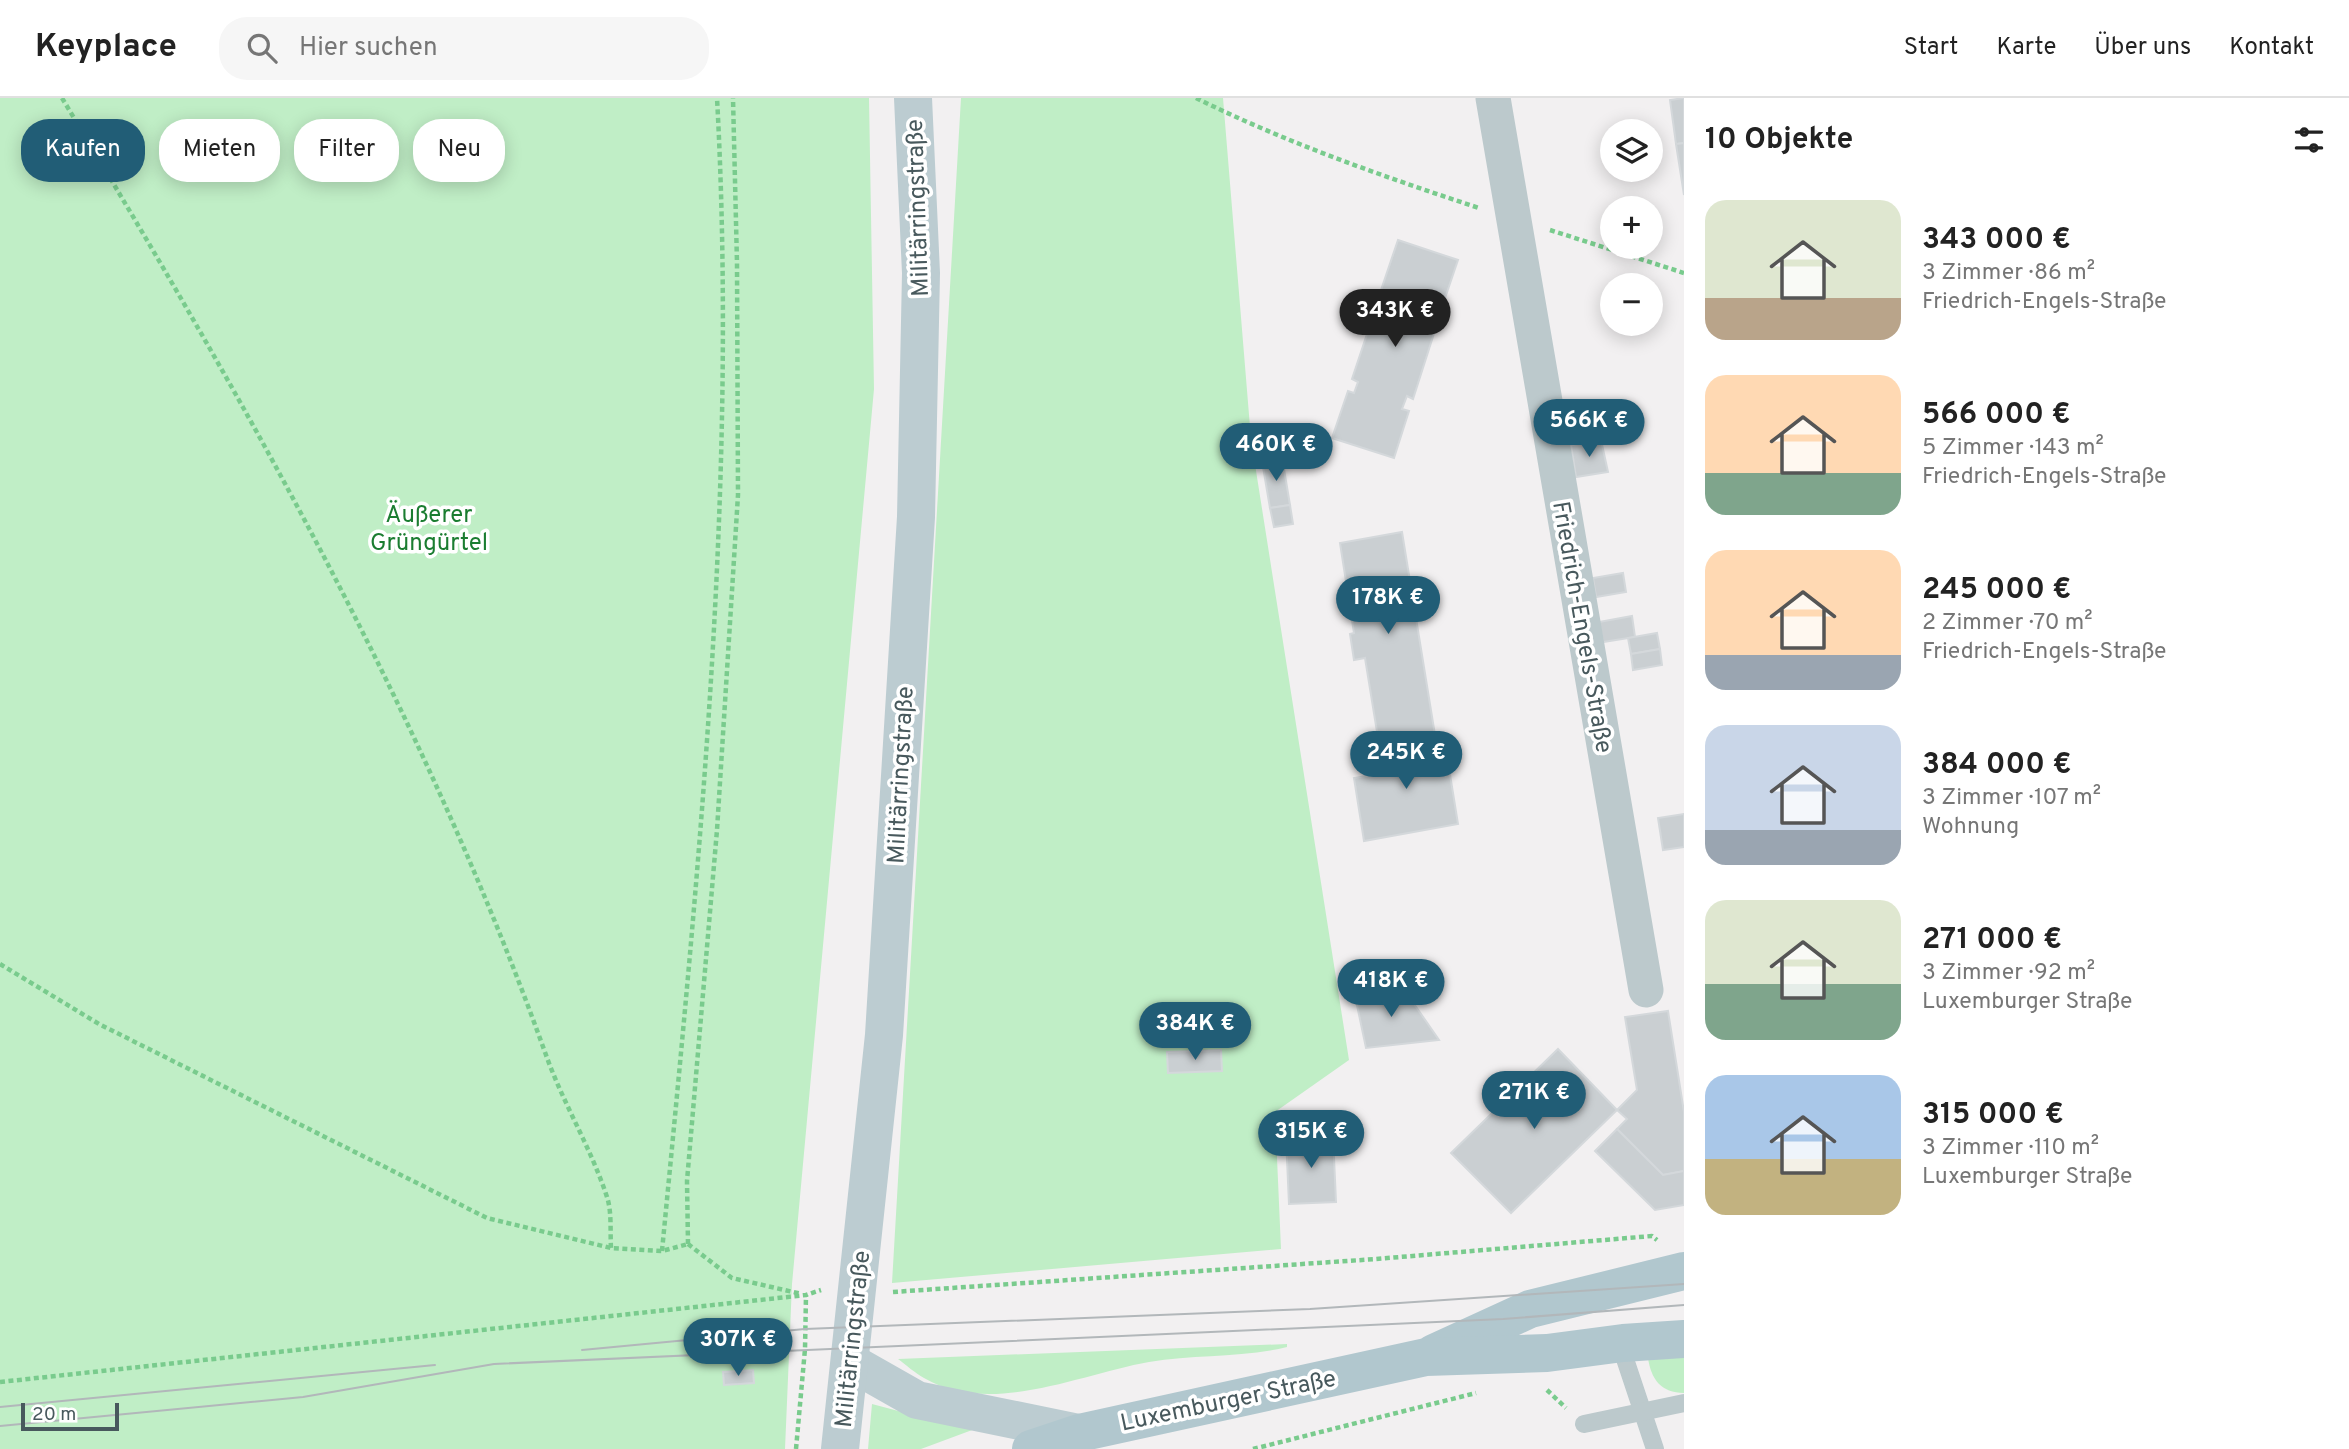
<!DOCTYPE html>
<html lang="de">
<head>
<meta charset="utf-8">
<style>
  :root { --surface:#fff; --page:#f6f6f6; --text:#222; --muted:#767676; --line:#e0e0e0; --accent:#215d76 }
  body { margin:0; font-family:Overpass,sans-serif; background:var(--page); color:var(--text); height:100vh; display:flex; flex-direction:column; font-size:26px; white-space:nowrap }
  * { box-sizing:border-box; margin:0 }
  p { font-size:23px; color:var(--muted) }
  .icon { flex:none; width:38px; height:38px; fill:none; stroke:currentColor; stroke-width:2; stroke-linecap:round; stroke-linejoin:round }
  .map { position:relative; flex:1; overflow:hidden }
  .details { display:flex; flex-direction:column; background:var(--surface); width:665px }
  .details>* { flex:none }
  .banner { position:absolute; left:21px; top:21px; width:665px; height:63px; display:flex; gap:14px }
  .tools { position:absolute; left:1600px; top:21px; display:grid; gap:14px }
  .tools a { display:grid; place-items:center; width:63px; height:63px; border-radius:50%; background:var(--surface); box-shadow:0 4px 18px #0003; font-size:35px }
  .scale { position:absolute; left:21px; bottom:18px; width:98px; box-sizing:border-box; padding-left:7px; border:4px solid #48595d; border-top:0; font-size:19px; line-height:24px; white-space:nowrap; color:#48595d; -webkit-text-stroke:5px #fff; paint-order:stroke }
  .price { position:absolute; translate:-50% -60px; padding:0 16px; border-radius:24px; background:var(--accent); color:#fff; font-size:23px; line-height:46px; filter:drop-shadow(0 2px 4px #0008) }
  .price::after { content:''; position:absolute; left:50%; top:42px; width:21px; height:16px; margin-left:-10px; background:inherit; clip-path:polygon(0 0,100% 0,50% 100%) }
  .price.active { background:#222; color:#fff }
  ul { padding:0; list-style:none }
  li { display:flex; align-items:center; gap:21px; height:175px; padding:0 21px }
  li span { display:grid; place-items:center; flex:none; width:196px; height:140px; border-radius:21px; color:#555 }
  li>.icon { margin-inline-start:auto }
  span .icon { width:84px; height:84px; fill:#fffc; stroke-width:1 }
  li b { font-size:30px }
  h2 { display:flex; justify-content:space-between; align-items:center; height:84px; padding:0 21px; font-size:30px }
  .chip { padding:0 24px; border-radius:28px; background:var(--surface); box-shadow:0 4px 18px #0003; font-size:24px; line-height:63px }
  .chip.active { background:var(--accent); color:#fff }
  header { display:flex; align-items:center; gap:42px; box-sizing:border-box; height:98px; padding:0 35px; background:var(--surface); border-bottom:2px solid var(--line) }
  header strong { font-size:33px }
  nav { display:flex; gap:38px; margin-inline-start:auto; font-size:24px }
  .search { width:490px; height:63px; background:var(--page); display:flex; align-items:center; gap:18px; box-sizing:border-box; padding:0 24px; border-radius:28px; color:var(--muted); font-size:26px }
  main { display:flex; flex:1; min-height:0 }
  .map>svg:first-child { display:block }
  .green { fill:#c0eec6 }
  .building { fill:#cacfd2; stroke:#d4d8db; stroke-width:2 }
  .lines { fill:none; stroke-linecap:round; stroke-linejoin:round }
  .path { stroke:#79cb8d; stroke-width:4.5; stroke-dasharray:5 3.5; stroke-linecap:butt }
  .service { stroke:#bcc9cc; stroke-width:18 }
  .minor { stroke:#bcc9cc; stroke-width:35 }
  .secondary { stroke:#bcccd1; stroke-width:38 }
  .primary { stroke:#b1c7ce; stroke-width:38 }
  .tram { stroke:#b2b7ba; stroke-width:2 }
  .labels { text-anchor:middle; stroke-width:7; stroke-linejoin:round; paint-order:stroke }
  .street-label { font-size:24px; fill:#48595d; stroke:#fff }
  .park-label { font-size:24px; fill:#1b7d31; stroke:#fff }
</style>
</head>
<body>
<header>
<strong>Keyplace</strong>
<div class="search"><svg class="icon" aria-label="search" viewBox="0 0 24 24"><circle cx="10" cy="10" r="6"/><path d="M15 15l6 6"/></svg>Hier suchen</div>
<nav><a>Start</a><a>Karte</a><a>Über uns</a><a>Kontakt</a></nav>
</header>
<main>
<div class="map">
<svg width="1684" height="1351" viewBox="0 0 1684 1351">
  <rect width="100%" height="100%" fill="#f2f0f1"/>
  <g class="green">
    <polygon points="0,0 869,0 874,291 792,1186 785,1351 0,1351"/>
    <polygon points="961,0 1223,0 1251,341 1349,962 1275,1014 1281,1151 892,1185"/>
    <path d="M1287,1246V1249C1242,1260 1195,1256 1149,1264C1080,1276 991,1319 924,1280C915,1275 906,1267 898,1261Z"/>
    <path d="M1684,1258V1295C1661,1295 1651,1281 1648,1260Z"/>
    <polygon points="872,1306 921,1319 991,1325 921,1351 868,1351"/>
  </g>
  <g class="building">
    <polygon points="1684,0 1684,45 1676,46 1670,2"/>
    <polygon points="1684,45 1684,97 1676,46"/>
    <polygon points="1398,142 1458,162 1441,212 1436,210 1432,221 1438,223 1413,301 1407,298 1402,311 1409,313 1394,360 1332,340 1348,293 1354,295 1358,284 1352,281 1378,203 1383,205 1387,194 1381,192"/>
    <polygon points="1601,342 1608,374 1576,379 1571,347"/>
    <polygon points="1282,359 1290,407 1270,410 1262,363"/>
    <polygon points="1290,407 1293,426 1274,429 1270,410"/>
    <polygon points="1402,434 1435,637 1379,646 1365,560 1354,562 1350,536 1354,535 1340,445"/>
    <polygon points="1623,475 1626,494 1596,499 1593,480"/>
    <polygon points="1632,518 1635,539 1603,544 1599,524"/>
    <polygon points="1657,535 1660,551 1631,556 1628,540"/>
    <polygon points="1660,551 1662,567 1633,572 1631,556"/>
    <polygon points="1431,638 1441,666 1448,664 1458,726 1364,743 1354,680 1384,675 1379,646"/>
    <polygon points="1684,716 1684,749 1663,752 1658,720"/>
    <polygon points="1403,890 1439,942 1366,950 1354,893"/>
    <polygon points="1668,913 1684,1014 1684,1073 1663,1077 1617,1031 1627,1021 1617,1012 1637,992 1625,919"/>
    <polygon points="1558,951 1617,1012 1511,1115 1451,1055"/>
    <polygon points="1221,952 1222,973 1168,975 1167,954"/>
    <polygon points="1617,1031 1663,1077 1684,1073 1684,1107 1655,1112 1595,1053"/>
    <polygon points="1333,1037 1336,1104 1289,1106 1286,1039"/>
    <polygon points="753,1272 754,1285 724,1287 723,1274"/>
  </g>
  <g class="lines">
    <g class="path">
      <path d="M62,0C247,306 425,619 546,957C563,1005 591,1050 607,1099C612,1114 610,1134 611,1150"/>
      <path d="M1196,0C1287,45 1382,78 1479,110"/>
      <polyline points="1550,132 1684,175"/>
      <polyline points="0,866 99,926 487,1120 611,1150 662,1153 688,1146"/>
      <polyline points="688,1146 687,1083 717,732 738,397 737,165 733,0"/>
      <polyline points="688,1146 732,1180 802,1196"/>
      <path d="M662,1153C699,770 738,385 717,0"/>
      <polyline points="893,1194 1376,1161 1652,1138 1657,1142"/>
      <polyline points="0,1284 806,1197 821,1192"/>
      <polyline points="1547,1292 1566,1310"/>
      <polyline points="796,1351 805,1251 806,1197"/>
      <polyline points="1253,1351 1476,1295"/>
    </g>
    <g class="service">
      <polyline points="1623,1245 1625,1261 1655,1351"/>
      <polyline points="1584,1326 1684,1305"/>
    </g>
    <polyline class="minor" points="1493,0 1646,892"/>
    <g class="secondary">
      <polyline points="850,1264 917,1302 1079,1335"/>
      <polyline points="840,1351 884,937 916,419 921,175 913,0"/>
    </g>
    <g class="primary">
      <polyline points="1434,1255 1530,1211 1684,1173"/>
      <polyline points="1031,1351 1079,1335 1426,1259 1547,1255 1623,1245 1684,1241"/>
    </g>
    <g class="tram">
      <polyline points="582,1252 805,1231 1310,1211 1684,1186"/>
      <polyline points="0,1309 435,1267"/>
      <polyline points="0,1328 303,1299 494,1266 1503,1221 1684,1207"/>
    </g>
  </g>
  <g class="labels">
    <g class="street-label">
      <text transform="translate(917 110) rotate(-92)" y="8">Militärringstraße</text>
      <text transform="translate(1583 529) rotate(80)" y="8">Friedrich-Engels-Straße</text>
      <text transform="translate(900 677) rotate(-87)" y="8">Militärringstraße</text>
      <text transform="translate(852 1241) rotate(-84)" y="8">Militärringstraße</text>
      <text transform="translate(1228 1302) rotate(-12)" y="8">Luxemburger Straße</text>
    </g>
    <g class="park-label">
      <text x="429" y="424">Äußerer<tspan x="429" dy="28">Grüngürtel</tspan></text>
    </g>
  </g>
</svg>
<div class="tools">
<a><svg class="icon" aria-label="layers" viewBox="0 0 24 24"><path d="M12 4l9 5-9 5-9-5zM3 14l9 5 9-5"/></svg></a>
<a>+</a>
<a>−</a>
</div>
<div class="scale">20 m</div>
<b class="price active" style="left:1395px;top:251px">343K €</b>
<b class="price" style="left:1589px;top:361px">566K €</b>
<b class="price" style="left:1276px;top:385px">460K €</b>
<b class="price" style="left:1388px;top:538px">178K €</b>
<b class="price" style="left:1406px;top:693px">245K €</b>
<b class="price" style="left:1391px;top:921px">418K €</b>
<b class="price" style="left:1195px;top:964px">384K €</b>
<b class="price" style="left:1534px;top:1033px">271K €</b>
<b class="price" style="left:1311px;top:1072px">315K €</b>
<b class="price" style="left:738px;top:1280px">307K €</b>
<div class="banner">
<a class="chip active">Kaufen</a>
<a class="chip">Mieten</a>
<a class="chip">Filter</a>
<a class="chip">Neu</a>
</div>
</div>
<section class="details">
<h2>10 Objekte<svg class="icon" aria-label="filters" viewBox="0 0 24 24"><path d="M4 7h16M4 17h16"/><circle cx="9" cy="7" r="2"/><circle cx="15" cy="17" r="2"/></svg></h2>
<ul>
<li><span style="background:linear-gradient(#dfe7d0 70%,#b9a48a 0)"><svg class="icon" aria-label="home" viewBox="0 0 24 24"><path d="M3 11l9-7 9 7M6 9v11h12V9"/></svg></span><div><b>343 000 €</b><p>3 Zimmer · 86 m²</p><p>Friedrich-Engels-Straße</p></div></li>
<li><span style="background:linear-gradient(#ffd9b3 70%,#7fa58c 0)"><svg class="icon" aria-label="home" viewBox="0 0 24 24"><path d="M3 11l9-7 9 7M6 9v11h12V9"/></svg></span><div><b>566 000 €</b><p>5 Zimmer · 143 m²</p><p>Friedrich-Engels-Straße</p></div></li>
<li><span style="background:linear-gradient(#ffd9b3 75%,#9aa5b1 0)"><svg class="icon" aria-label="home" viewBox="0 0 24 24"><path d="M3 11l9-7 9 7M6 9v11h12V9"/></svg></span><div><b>245 000 €</b><p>2 Zimmer · 70 m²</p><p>Friedrich-Engels-Straße</p></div></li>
<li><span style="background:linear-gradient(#c9d6e8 75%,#9aa5b1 0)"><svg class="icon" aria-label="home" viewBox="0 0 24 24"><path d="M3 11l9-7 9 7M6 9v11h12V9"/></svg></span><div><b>384 000 €</b><p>3 Zimmer · 107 m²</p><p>Wohnung</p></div></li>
<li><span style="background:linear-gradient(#dfe7d0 60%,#7fa58c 0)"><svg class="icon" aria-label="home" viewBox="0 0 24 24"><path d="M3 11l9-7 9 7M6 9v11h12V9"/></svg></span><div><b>271 000 €</b><p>3 Zimmer · 92 m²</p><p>Luxemburger Straße</p></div></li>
<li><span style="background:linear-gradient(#a9c7e8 60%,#c2b280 0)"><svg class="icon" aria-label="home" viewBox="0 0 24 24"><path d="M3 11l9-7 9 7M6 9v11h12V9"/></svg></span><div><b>315 000 €</b><p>3 Zimmer · 110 m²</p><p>Luxemburger Straße</p></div></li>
</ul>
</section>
</main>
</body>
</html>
